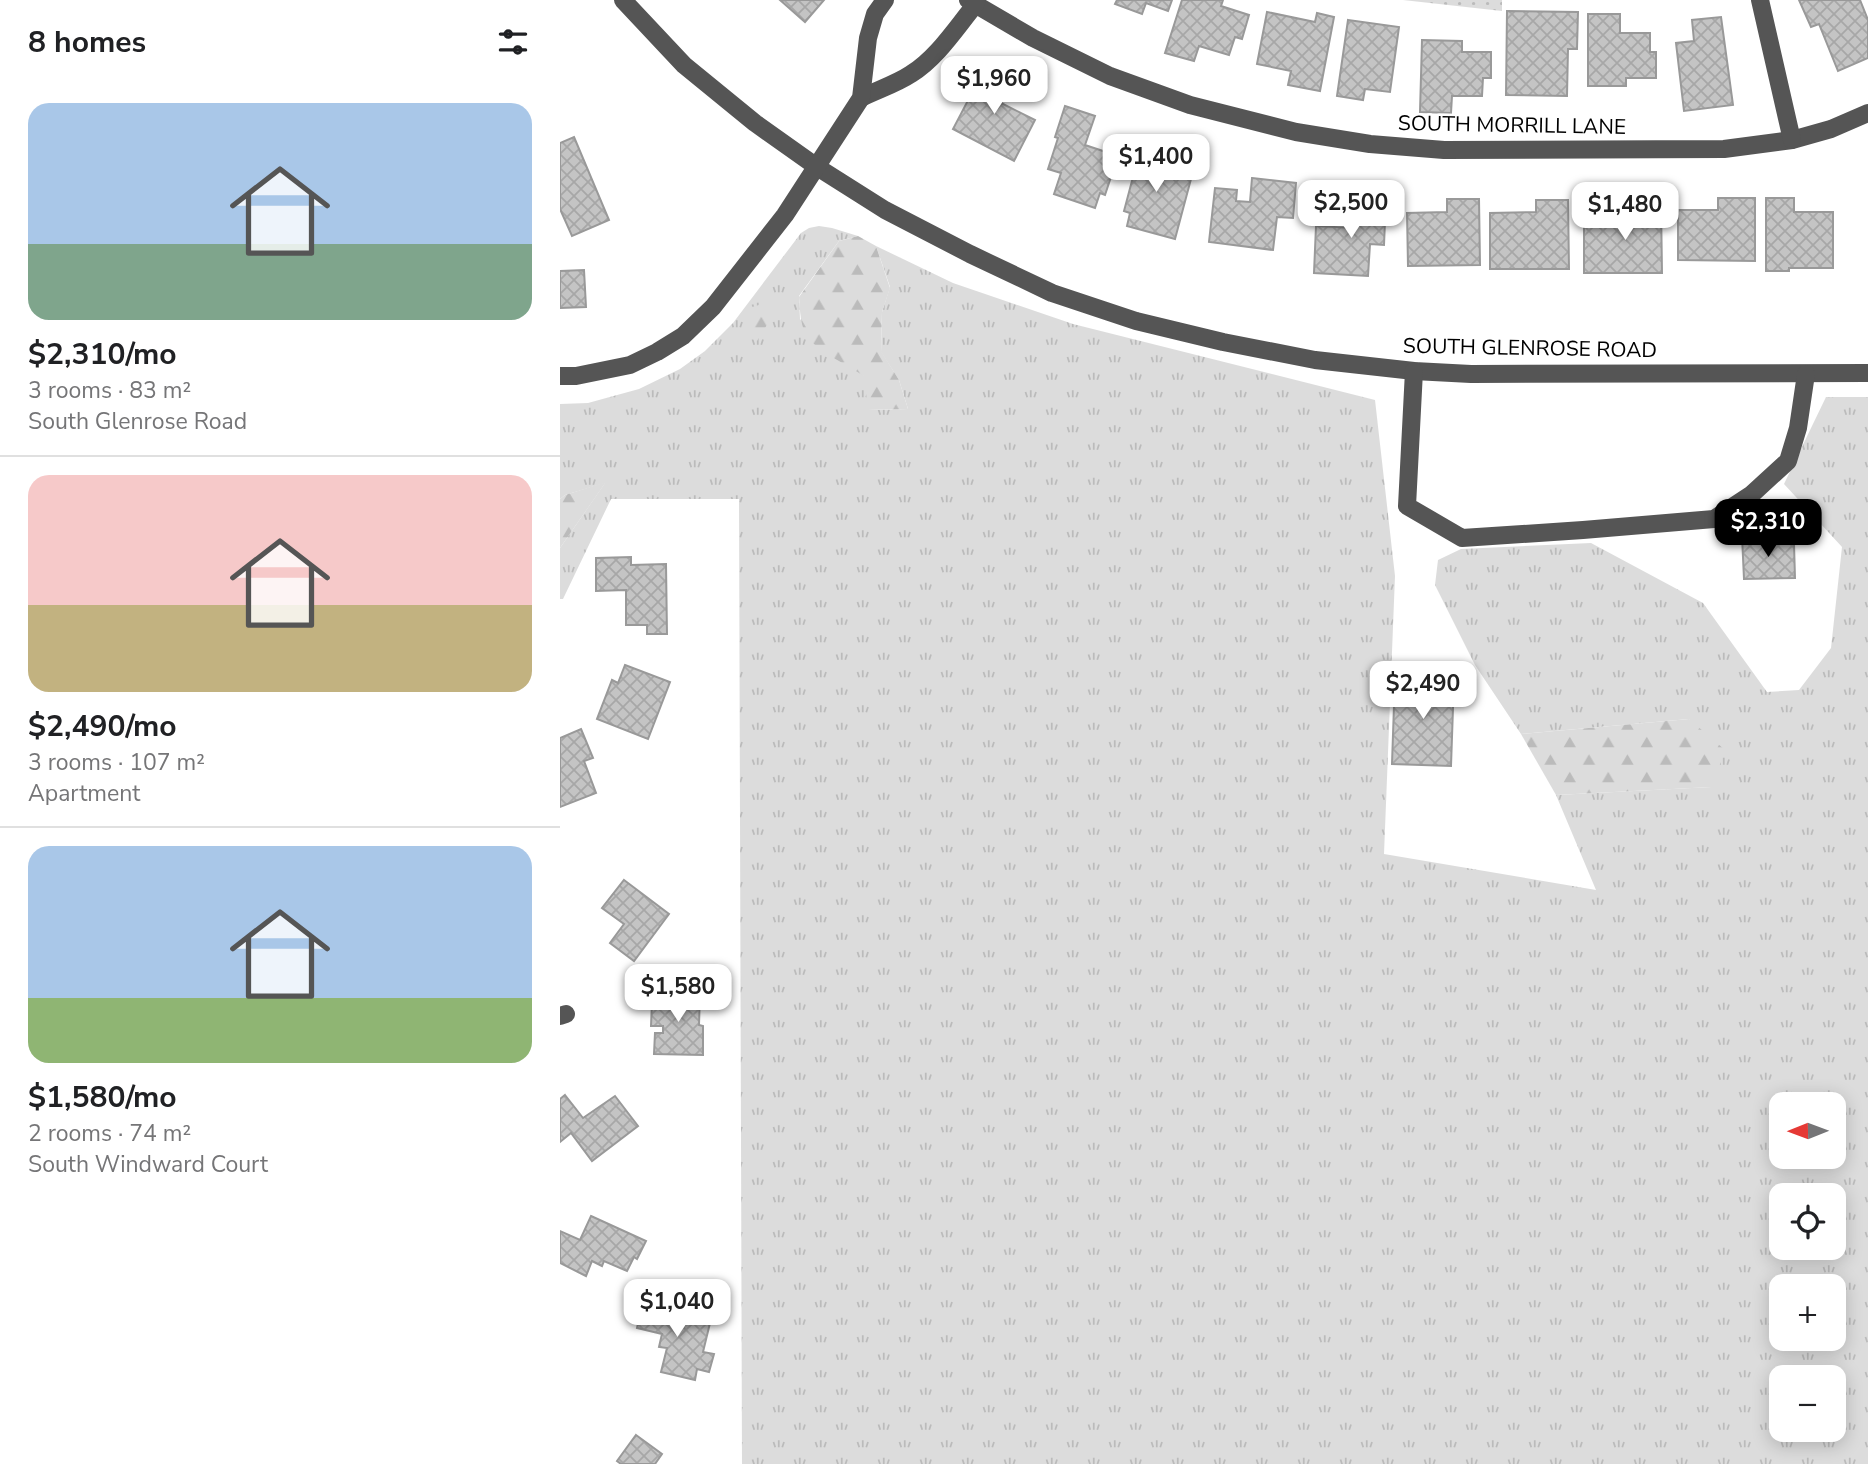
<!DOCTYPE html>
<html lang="en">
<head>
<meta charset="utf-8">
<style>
  :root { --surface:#fff; --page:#f6f6f6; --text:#202124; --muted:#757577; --line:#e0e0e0; --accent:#000 }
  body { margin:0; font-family:"Nunito Sans",sans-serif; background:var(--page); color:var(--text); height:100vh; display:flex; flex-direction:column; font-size:26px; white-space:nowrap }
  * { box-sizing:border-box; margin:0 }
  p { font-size:23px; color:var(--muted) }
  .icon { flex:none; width:38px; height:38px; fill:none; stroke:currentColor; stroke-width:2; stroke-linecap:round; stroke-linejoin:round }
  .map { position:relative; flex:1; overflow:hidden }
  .panel { display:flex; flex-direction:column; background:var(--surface); width:560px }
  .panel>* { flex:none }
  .needle { width:46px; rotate:269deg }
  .controls { position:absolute; left:1209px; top:1092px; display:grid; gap:14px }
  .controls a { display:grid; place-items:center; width:77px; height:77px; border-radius:14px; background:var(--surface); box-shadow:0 4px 18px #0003; font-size:35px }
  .price { position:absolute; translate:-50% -60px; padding:0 16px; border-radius:14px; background:#fff; color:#222; font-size:23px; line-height:46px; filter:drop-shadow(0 2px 4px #0008) }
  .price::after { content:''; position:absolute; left:50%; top:42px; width:21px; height:16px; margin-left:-10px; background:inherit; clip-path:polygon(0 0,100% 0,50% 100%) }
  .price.selected { background:var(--accent); color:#fff }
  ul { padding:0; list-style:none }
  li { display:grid; align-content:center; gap:14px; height:371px; padding:0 28px }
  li+li { border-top:2px solid var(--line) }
  li span { display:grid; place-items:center; height:217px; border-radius:21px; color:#555 }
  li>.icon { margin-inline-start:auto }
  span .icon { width:126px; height:126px; fill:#fffc; stroke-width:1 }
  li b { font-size:30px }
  h2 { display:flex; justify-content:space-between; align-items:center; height:84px; padding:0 28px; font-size:30px }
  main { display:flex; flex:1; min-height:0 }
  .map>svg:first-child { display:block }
  .grass { fill:url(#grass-tufts); fill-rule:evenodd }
  .forest { fill:url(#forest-firs) }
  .park { fill:url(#park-dots) }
  .building { fill:url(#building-cross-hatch); stroke:#999; stroke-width:2 }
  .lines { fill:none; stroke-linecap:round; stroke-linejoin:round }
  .minor { stroke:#555; stroke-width:18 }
  .labels { text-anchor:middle; stroke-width:5; stroke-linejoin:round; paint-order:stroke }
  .street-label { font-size:21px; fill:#000; stroke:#fff }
</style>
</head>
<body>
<main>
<section class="panel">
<h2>8 homes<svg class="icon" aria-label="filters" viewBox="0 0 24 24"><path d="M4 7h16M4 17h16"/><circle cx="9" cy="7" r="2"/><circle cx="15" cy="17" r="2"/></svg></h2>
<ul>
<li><span style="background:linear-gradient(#a9c7e8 65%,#7fa58c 0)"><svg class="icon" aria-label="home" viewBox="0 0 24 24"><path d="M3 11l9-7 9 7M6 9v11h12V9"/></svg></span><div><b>$2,310/mo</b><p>3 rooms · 83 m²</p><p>South Glenrose Road</p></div></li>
<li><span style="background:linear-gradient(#f6c9c9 60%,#c2b280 0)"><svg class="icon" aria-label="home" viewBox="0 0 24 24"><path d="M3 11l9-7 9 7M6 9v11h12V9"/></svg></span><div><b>$2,490/mo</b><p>3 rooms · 107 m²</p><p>Apartment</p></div></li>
<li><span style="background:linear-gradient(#a9c7e8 70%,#8fb573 0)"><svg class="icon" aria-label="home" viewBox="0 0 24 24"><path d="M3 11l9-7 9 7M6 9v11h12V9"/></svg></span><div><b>$1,580/mo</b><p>2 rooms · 74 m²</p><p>South Windward Court</p></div></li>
</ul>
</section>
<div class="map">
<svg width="1308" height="1464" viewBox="0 0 1308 1464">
  <defs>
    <pattern id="grass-tufts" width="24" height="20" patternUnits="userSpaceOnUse" patternTransform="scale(1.75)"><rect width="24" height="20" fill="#dcdcdc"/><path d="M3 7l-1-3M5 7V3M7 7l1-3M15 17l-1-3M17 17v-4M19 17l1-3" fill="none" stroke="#bbb"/></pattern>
    <pattern id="forest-firs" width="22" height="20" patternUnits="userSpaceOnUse" patternTransform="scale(1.75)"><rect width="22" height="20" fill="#dcdcdc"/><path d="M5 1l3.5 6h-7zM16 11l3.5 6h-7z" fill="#bbb"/></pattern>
    <pattern id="park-dots" width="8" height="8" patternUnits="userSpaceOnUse" patternTransform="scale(1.75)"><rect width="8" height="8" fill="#dcdcdc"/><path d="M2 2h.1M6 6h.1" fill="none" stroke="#bbb" stroke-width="1.8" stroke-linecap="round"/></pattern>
    <pattern id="building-cross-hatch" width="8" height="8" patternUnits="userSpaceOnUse" patternTransform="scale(1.75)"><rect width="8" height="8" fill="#c4c4c4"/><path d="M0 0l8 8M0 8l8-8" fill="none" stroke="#a7a7a7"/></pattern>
  </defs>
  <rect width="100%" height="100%" fill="#fff"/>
  <path class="grass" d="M259,226L272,228L298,236L279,241L239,296L240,319L273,356L305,376L309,410L348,409L339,380L321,352L322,312L330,287L316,246L393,283L513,324L815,400L835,576L824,854L1036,890L996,795L1151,787L1129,719L961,734L915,665L875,585L878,560L901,549L1031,543L1143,603L1207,692L1239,690L1271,648L1282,547L1224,484L1266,397H1308V1464H182L179,499H51L3,599H0V548L45,483L5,495L0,499V404L28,403L79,389L120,369L145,351L173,323L241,233L249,228ZM1222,1104H1274V1157H1222ZM1222,1195H1274V1248H1222ZM1222,1286H1274V1339H1222ZM1222,1377H1274V1430H1222Z"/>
  <g class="forest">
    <path d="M298,236L316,246L330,288L322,312L321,351L339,380L348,409L308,410L304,376C290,367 259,351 249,339C240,328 240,310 239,297L279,241Z"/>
    <polygon points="206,303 213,315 197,341 188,337 186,323 192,307"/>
    <polygon points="46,482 0,548 0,499 5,495"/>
    <polygon points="1129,719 1165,750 1152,787 996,795 961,734"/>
  </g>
  <polygon class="park" points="843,0 942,0 942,11"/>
  <g class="building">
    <polygon points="220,0 264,0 245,22"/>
    <polygon points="557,0 612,0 608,11 586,3 582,14 555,4"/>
    <polygon points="622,0 663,0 661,6 689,15 682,39 675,37 669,55 639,46 634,61 605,53"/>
    <polygon points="1239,0 1300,0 1308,20 1308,58 1278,71 1259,24 1251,27"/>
    <polygon points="947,11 1018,12 1017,49 1008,49 1007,96 946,95"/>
    <polygon points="707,12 755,22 757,13 774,17 760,91 728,85 731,71 697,64"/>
    <polygon points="1028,14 1060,14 1060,33 1090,33 1090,52 1096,52 1096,78 1066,78 1066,86 1028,86"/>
    <polygon points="1161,17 1173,105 1124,111 1116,43 1134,41 1132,20"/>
    <polygon points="788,20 839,27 830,92 805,89 803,100 777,96"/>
    <polygon points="862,40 902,41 902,52 931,52 931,78 923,78 922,96 892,96 891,113 860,112"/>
    <polygon points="427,64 454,79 441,103 475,120 454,161 393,129"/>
    <polygon points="505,106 535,116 525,145 558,156 545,195 540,193 535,208 494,194 501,173 488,169 498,138 495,137"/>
    <polygon points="14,137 49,220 12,236 0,209 0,143"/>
    <polygon points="582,143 612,151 607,172 631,179 615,239 567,226 570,213 564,211"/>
    <polygon points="692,178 736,183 733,218 717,217 713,250 649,242 655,188 677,190 676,201 690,202"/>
    <polygon points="795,197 826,198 824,245 810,244 808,276 754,273 756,226 793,228"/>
    <polygon points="1158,198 1195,198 1195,261 1118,260 1118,210 1158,210"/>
    <polygon points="1206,198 1234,198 1234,212 1273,212 1273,268 1229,268 1229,271 1206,271"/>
    <polygon points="887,199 919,199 920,265 848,266 847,213 887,212"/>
    <polygon points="976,200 1008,200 1009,269 930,269 930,213 976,212"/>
    <polygon points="1070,204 1101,204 1102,273 1024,273 1024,216 1070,216"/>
    <polygon points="24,270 26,307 0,308 0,271"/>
    <polygon points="1182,536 1198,536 1198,541 1218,540 1218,544 1234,544 1235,578 1184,579"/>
    <polygon points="71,557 71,565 106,564 107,634 87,634 87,625 66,625 66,590 36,591 36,558"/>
    <polygon points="65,665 110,682 88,739 37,719 52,680 58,683"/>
    <polygon points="835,676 894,679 891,766 832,764"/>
    <polygon points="21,729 33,758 24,761 36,793 0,807 0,738"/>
    <polygon points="64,880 109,914 74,961 50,943 64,924 42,908"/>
    <polygon points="100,991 140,993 139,1025 143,1026 143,1055 94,1054 95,1033 103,1033 103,1026 91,1026 92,1002 100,1002"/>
    <polygon points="5,1095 23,1118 55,1096 78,1126 32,1161 11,1133 0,1142 0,1099"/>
    <polygon points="31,1216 86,1241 77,1259 74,1257 67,1271 44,1261 42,1266 32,1261 26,1276 0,1263 0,1231 20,1240"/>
    <polygon points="84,1298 118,1306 115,1315 150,1323 143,1352 154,1354 149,1372 137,1369 135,1380 101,1372 107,1348 99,1347 102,1334 77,1328"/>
    <polygon points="76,1435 102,1454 95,1464 61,1464 57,1461"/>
  </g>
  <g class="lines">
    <g class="minor">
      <polyline points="63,0 124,65 195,123 257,167 325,210 410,254 492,293 576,321 663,342 755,360 854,371 911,374 1308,373"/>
      <polyline points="408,0 473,38 550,76 630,105 736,132 810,144 884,150 1164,149 1232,140 1271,129 1308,113"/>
      <polyline points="1200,0 1232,140"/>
      <path d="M301,98C317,90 336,84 351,74C377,58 396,28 415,5L417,0"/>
      <polyline points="854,371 847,506 902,538 1023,530 1154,519 1192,494 1228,461 1238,428 1246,374"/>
      <polyline points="0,376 16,376 70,365 97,352 123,336 153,307 225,215 301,98 308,38 315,14 325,0"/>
      <polyline points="0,1016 6,1014"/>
    </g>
  </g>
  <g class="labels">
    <g class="street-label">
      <text transform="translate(952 125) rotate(1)" y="7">SOUTH MORRILL LANE</text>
      <text transform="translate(970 348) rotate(1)" y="7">SOUTH GLENROSE ROAD</text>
    </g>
  </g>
</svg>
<div class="controls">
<a><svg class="needle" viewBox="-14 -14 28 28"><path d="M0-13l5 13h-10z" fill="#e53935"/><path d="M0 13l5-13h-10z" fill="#757577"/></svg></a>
<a><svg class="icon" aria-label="locate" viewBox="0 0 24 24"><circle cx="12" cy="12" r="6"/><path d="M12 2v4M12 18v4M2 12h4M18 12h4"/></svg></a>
<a>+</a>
<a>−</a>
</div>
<b class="price" style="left:434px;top:116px">$1,960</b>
<b class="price" style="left:596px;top:194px">$1,400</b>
<b class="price" style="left:791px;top:240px">$2,500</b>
<b class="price" style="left:1065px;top:242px">$1,480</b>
<b class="price selected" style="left:1208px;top:559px">$2,310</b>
<b class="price" style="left:863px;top:721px">$2,490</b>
<b class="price" style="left:118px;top:1024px">$1,580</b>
<b class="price" style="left:117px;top:1339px">$1,040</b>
</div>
</main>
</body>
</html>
